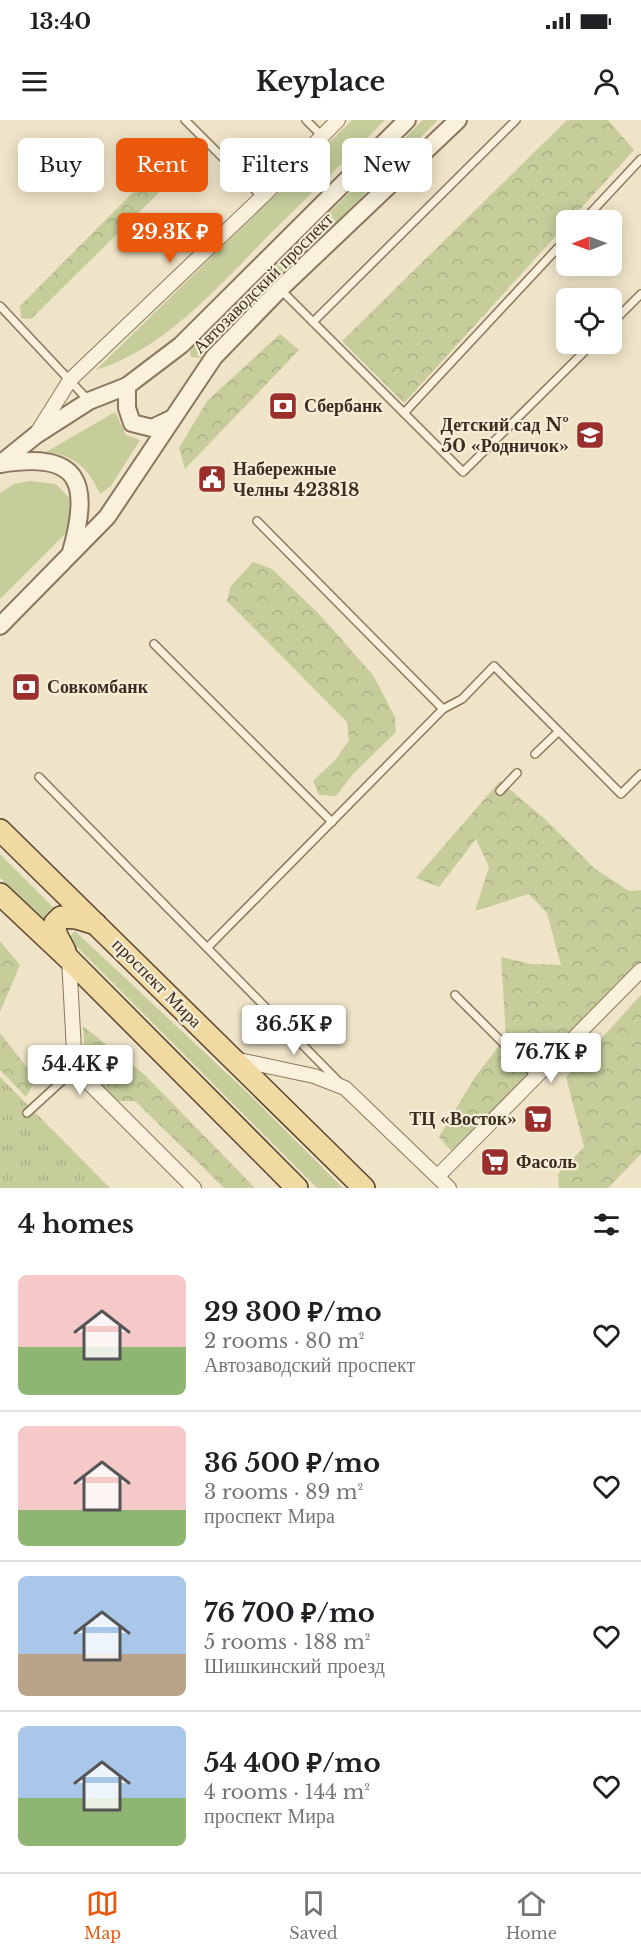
<!DOCTYPE html>
<html lang="en">
<head>
<meta charset="utf-8">
<style>
  :root { --surface:#fff; --page:#f2f2f2; --text:#202124; --muted:#757577; --line:#e0e0e0; --accent:#ea580c }
  body { margin:0; font-family:"Libre Baskerville",serif; background:var(--page); color:var(--text); height:100vh; display:flex; flex-direction:column; font-size:22px; white-space:nowrap }
  * { box-sizing:border-box; margin:0 }
  p { font-size:20px; color:var(--muted) }
  .icon { flex:none; width:33px; height:33px; fill:none; stroke:currentColor; stroke-width:2; stroke-linecap:round; stroke-linejoin:round }
  .map { position:relative; height:1068px; overflow:hidden }
  .drawer { display:flex; flex-direction:column; background:var(--surface); flex:1 }
  .drawer>* { flex:none }
  .hud { position:absolute; left:18px; top:18px; width:606px; height:54px; display:flex; gap:12px }
  .needle { width:39px; rotate:269deg }
  .tools { position:absolute; left:556px; top:90px; display:grid; gap:12px }
  .tools a { display:grid; place-items:center; width:66px; height:66px; border-radius:9px; background:var(--surface); box-shadow:0 3px 15px #0003; font-size:30px }
  .price { position:absolute; translate:-50% -51px; padding:0 14px; border-radius:6px; background:#fff; color:#222; font-size:20px; line-height:39px; filter:drop-shadow(0 2px 3px #0008) }
  .price::after { content:''; position:absolute; left:50%; top:36px; width:18px; height:14px; margin-left:-9px; background:inherit; clip-path:polygon(0 0,100% 0,50% 100%) }
  .price.on { background:var(--accent); color:#fff }
  ul { padding:0; list-style:none }
  li { display:flex; align-items:center; gap:18px; height:150px; padding:0 18px }
  li+li { border-top:2px solid var(--line) }
  li span { display:grid; place-items:center; flex:none; width:168px; height:120px; border-radius:9px; color:#555 }
  li>.icon { margin-inline-start:auto }
  span .icon { width:72px; height:72px; fill:#fffc; stroke-width:1 }
  li b { font-size:26px }
  h2 { display:flex; justify-content:space-between; align-items:center; height:72px; padding:0 18px; font-size:26px }
  .tag { padding:0 21px; border-radius:9px; background:var(--surface); box-shadow:0 3px 15px #0003; font-size:21px; line-height:54px }
  .tag.on { background:var(--accent); color:#fff }
  .status { display:flex; justify-content:space-between; align-items:center; height:42px; padding:0 30px; background:var(--surface); direction:ltr }
  .status svg { height:16px; fill:currentColor }
  header { display:flex; justify-content:space-between; align-items:center; height:78px; padding:0 18px; background:var(--surface); font-size:27px; font-weight:700 }
  .tabs { display:flex; justify-content:space-around; align-items:center; height:84px; border-top:2px solid var(--line); background:var(--surface); font-size:16px; color:var(--muted) }
  .tabs a { display:grid; justify-items:center; gap:3px }
  .tabs .on { color:var(--accent) }
  .map>svg:first-child { display:block }
  .grass { fill:#c6cd9b }
  .forest { fill:url(#forest-crowns) }
  .park { fill:url(#park-tufts) }
  .lines { fill:none; stroke-linecap:round; stroke-linejoin:round }
  .service-casing { stroke:#8b775d; stroke-width:10 }
  .minor-casing { stroke:#8b775d; stroke-width:16 }
  .tertiary-casing { stroke:#8b775d; stroke-width:20 }
  .primary-casing { stroke:#594530; stroke-width:24 }
  .service { stroke:#f9f1db; stroke-width:7 }
  .minor { stroke:#f9f1db; stroke-width:14 }
  .tertiary { stroke:#f9f1db; stroke-width:16 }
  .primary { stroke:#f1daa1; stroke-width:21 }
  .labels { text-anchor:middle; stroke-width:4.5; stroke-linejoin:round; paint-order:stroke }
  .street-label { font-size:18px; fill:#3b2e20; stroke:#f6eed7 }
  .poi-label { font-size:18px; font-weight:bold; fill:#3b2e20; stroke:#f6eed7; text-anchor:start }
</style>
</head>
<body>
<div class="status"><b>13:40</b><svg viewBox="0 0 49 12"><path d="M0 12V9h3v3zM5 12V6h3v6zM10 12V3h3v9zM15 12V0h3v12zM26 1h20v11H26zM47 4h2v5h-2z"/></svg></div>
<header><svg class="icon" aria-label="menu" viewBox="0 0 24 24"><path d="M4 6h16M4 12h16M4 18h16"/></svg>Keyplace<svg class="icon" aria-label="person" viewBox="0 0 24 24"><circle cx="12" cy="8" r="4"/><path d="M4 21q1-7 8-7t8 7"/></svg></header>
<div class="map">
<svg width="641" height="1068" viewBox="0 0 641 1068">
  <defs>
    <pattern id="forest-crowns" width="20" height="18" patternUnits="userSpaceOnUse" patternTransform="scale(1.5)"><rect width="20" height="18" fill="#c6cd9b"/><path d="M2 6a3 3 0 1 1 6 0M12 15a3 3 0 1 1 6 0" fill="none" stroke="#abb085"/></pattern>
    <pattern id="park-tufts" width="24" height="20" patternUnits="userSpaceOnUse" patternTransform="scale(1.5)"><rect width="24" height="20" fill="#c6cd9b"/><path d="M3 7l-1-3M5 7V3M7 7l1-3M15 17l-1-3M17 17v-4M19 17l1-3" fill="none" stroke="#abb085"/></pattern>
  </defs>
  <rect width="100%" height="100%" fill="#efe4c8"/>
  <g class="grass">
    <path d="M352,0H385C346,39 307,78 268,116C219,166 165,229 96,250Z"/>
    <polygon points="423,0 438,0 201,238 191,237 190,230 203,217"/>
    <path d="M115,292L126,315L140,320L111,366L100,374C90,350 73,334 46,332Z"/>
    <polygon points="30,361 56,364 71,380 73,390 68,411 0,479 0,373 14,364"/>
    <polygon points="0,734 63,797 51,810 0,758"/>
    <polygon points="75,811 251,976 343,1068 317,1068 68,818"/>
  </g>
  <g class="forest">
    <polygon points="567,0 608,0 634,30 404,283 342,221"/>
    <polygon points="183,22 190,23 196,30 196,36 31,199 21,198 20,186"/>
    <polygon points="280,214 299,230 185,349 179,328 207,281"/>
    <polygon points="253,442 272,449 320,495 373,555 395,597 396,612 353,654 336,676 319,675 313,661 336,639 349,620 347,602 227,481 230,467"/>
    <polygon points="500,661 546,700 594,748 629,771 641,770 641,842 541,942 460,1041 439,1017 475,957 506,917 501,837 531,844 561,845 547,793 529,774 475,791 489,747 476,719 439,767 416,758"/>
    <polygon points="0,821 20,845 0,892"/>
    <polygon points="641,875 641,1034 608,1068 559,1068 558,1054 584,1027 566,957"/>
    <polygon points="83,906 145,955 255,1068 224,1068 135,981 113,981 86,951"/>
    <polygon points="0,913 36,959 26,977 0,950"/>
  </g>
  <polygon class="park" points="0,957 110,1068 0,1068"/>
  <g class="lines">
    <g class="service-casing">
      <g id="service">
        <polyline points="185,0 262,77"/>
        <polyline points="306,0 322,16"/>
        <polyline points="584,100 641,39"/>
        <polyline points="280,169 463,352 592,224"/>
        <polyline points="0,186 89,281"/>
        <polyline points="313,202 516,0"/>
        <polyline points="612,203 641,174"/>
        <polyline points="404,293 567,118"/>
        <polyline points="257,401 443,589"/>
        <polyline points="154,524 332,702"/>
        <polyline points="535,634 558,612"/>
        <polyline points="39,657 340,963"/>
        <polyline points="500,671 517,653"/>
        <polyline points="208,827 443,589 462,579 494,546 621,674 641,654"/>
        <polyline points="455,875 536,956"/>
        <polyline points="27,993 75,949"/>
      </g>
    </g>
    <g class="minor-casing">
      <g id="minor">
        <polyline points="37,313 70,260 262,77 338,0"/>
        <polyline points="69,839 75,949 194,1068"/>
        <polyline points="234,939 314,956 345,968 449,1068"/>
        <polyline points="438,1056 641,850"/>
      </g>
    </g>
    <g class="tertiary-casing">
      <g id="tertiary">
        <polyline points="127,266 127,288 132,303 152,308 171,299"/>
        <polyline points="0,344 36,315 89,281 127,266 181,225 407,0"/>
        <path d="M0,344C80,331 91,362 71,432"/>
        <polyline points="0,506 107,397 214,237 280,169 458,0"/>
      </g>
    </g>
    <g class="primary-casing">
      <g id="primary">
        <polyline points="0,710 364,1068"/>
        <polyline points="0,774 69,839 297,1068"/>
        <polyline points="65,831 56,814 55,803 61,797 76,798 96,804"/>
      </g>
    </g>
    <use href="#service" class="service"/>
    <use href="#minor" class="minor"/>
    <use href="#tertiary" class="tertiary"/>
    <use href="#primary" class="primary"/>
  </g>
  <defs>
    <g id="bank-square" transform="scale(1.5)"><rect x="-9" y="-9" width="18" height="18" rx="4" fill="#9a2f2c" stroke="#f6eed7"/><path d="M-6-4H6V4H-6ZM0-2.3a2.3 2.3 0 1 0 0 4.6a2.3 2.3 0 1 0 0-4.6Z" fill="#fff"/></g>
    <g id="school-square" transform="scale(1.5)"><rect x="-9" y="-9" width="18" height="18" rx="4" fill="#9a2f2c" stroke="#f6eed7"/><path d="M0-5L7-2L0 1L-7-2ZM-4 1L0 2.5L4 1V4Q0 6-4 4Z" fill="#fff"/></g>
    <g id="civic-square" transform="scale(1.5)"><rect x="-9" y="-9" width="18" height="18" rx="4" fill="#9a2f2c" stroke="#f6eed7"/><path d="M-.6-6.5H3V-4.5H.6V-3L4-1V1h2V6H-6V1h2V-1L-.6-3ZM-1.2 2.5V6h2.4V2.5Z" fill="#fff"/></g>
    <g id="supermarket-square" transform="scale(1.5)"><rect x="-9" y="-9" width="18" height="18" rx="4" fill="#9a2f2c" stroke="#f6eed7"/><path d="M-6-5.5h2.5l.6 2H6L4.5 2H-2.5L-4.4-4H-6ZM-1.5 3.2a1.3 1.3 0 1 0 .1 0ZM3 3.2a1.3 1.3 0 1 0 .1 0Z" fill="#fff"/></g>
  </defs>
  <g fill-rule="evenodd">
    <use href="#bank-square" x="283" y="286"/>
    <use href="#school-square" x="590" y="315"/>
    <use href="#civic-square" x="212" y="359"/>
    <use href="#bank-square" x="26" y="567"/>
    <use href="#supermarket-square" x="538" y="999"/>
    <use href="#supermarket-square" x="495" y="1042"/>
  </g>
  <g class="labels">
    <g class="street-label">
      <text transform="translate(263 163) rotate(-45)" y="6">Автозаводский проспект</text>
      <text transform="translate(157 863) rotate(45)" y="6">проспект Мира</text>
    </g>
    <g class="poi-label">
      <text x="304" y="292">Сбербанк</text>
      <text x="569" y="311" text-anchor="end">Детский сад №<tspan x="569" dy="21">50 «Родничок»</tspan></text>
      <text x="233" y="355">Набережные<tspan x="233" dy="21">Челны 423818</tspan></text>
      <text x="47" y="573">Совкомбанк</text>
      <text x="517" y="1005" text-anchor="end">ТЦ «Восток»</text>
      <text x="516" y="1048">Фасоль</text>
    </g>
  </g>
</svg>
<div class="tools">
<a><svg class="needle" viewBox="-14 -14 28 28"><path d="M0-13l5 13h-10z" fill="#e53935"/><path d="M0 13l5-13h-10z" fill="#757577"/></svg></a>
<a><svg class="icon" aria-label="locate" viewBox="0 0 24 24"><circle cx="12" cy="12" r="6"/><path d="M12 2v4M12 18v4M2 12h4M18 12h4"/></svg></a>
</div>
<b class="price on" style="left:170px;top:144px">29.3K ₽</b>
<b class="price" style="left:294px;top:936px">36.5K ₽</b>
<b class="price" style="left:551px;top:964px">76.7K ₽</b>
<b class="price" style="left:80px;top:976px">54.4K ₽</b>
<div class="hud">
<a class="tag">Buy</a>
<a class="tag on">Rent</a>
<a class="tag">Filters</a>
<a class="tag">New</a>
</div>
</div>
<section class="drawer">
<h2>4 homes<svg class="icon" aria-label="filters" viewBox="0 0 24 24"><path d="M4 7h16M4 17h16"/><circle cx="9" cy="7" r="2"/><circle cx="15" cy="17" r="2"/></svg></h2>
<ul>
<li><span style="background:linear-gradient(#f6c9c9 60%,#8fb573 0)"><svg class="icon" aria-label="home" viewBox="0 0 24 24"><path d="M3 11l9-7 9 7M6 9v11h12V9"/></svg></span><div><b>29 300 ₽/mo</b><p>2 rooms · 80 m²</p><p>Автозаводский проспект</p></div><svg class="icon" aria-label="heart" viewBox="0 0 24 24"><path d="M12 20l-8-8c-3-5 5-10 8-4 3-6 11-1 8 4z"/></svg></li>
<li><span style="background:linear-gradient(#f6c9c9 70%,#8fb573 0)"><svg class="icon" aria-label="home" viewBox="0 0 24 24"><path d="M3 11l9-7 9 7M6 9v11h12V9"/></svg></span><div><b>36 500 ₽/mo</b><p>3 rooms · 89 m²</p><p>проспект Мира</p></div><svg class="icon" aria-label="heart" viewBox="0 0 24 24"><path d="M12 20l-8-8c-3-5 5-10 8-4 3-6 11-1 8 4z"/></svg></li>
<li><span style="background:linear-gradient(#a9c7e8 65%,#b9a48a 0)"><svg class="icon" aria-label="home" viewBox="0 0 24 24"><path d="M3 11l9-7 9 7M6 9v11h12V9"/></svg></span><div><b>76 700 ₽/mo</b><p>5 rooms · 188 m²</p><p>Шишкинский проезд</p></div><svg class="icon" aria-label="heart" viewBox="0 0 24 24"><path d="M12 20l-8-8c-3-5 5-10 8-4 3-6 11-1 8 4z"/></svg></li>
<li><span style="background:linear-gradient(#a9c7e8 60%,#8fb573 0)"><svg class="icon" aria-label="home" viewBox="0 0 24 24"><path d="M3 11l9-7 9 7M6 9v11h12V9"/></svg></span><div><b>54 400 ₽/mo</b><p>4 rooms · 144 m²</p><p>проспект Мира</p></div><svg class="icon" aria-label="heart" viewBox="0 0 24 24"><path d="M12 20l-8-8c-3-5 5-10 8-4 3-6 11-1 8 4z"/></svg></li>
</ul>
</section>
<nav class="tabs">
<a class="on"><svg class="icon" aria-label="map" viewBox="0 0 24 24"><path d="M3 6l6-2 6 2 6-2v14l-6 2-6-2-6 2zM9 4v14M15 6v14"/></svg>Map</a>
<a><svg class="icon" aria-label="saved" viewBox="0 0 24 24"><path d="M7 4h10v16l-5-4-5 4z"/></svg>Saved</a>
<a><svg class="icon" aria-label="home" viewBox="0 0 24 24"><path d="M3 11l9-7 9 7M6 9v11h12V9"/></svg>Home</a>
</nav>
</body>
</html>
